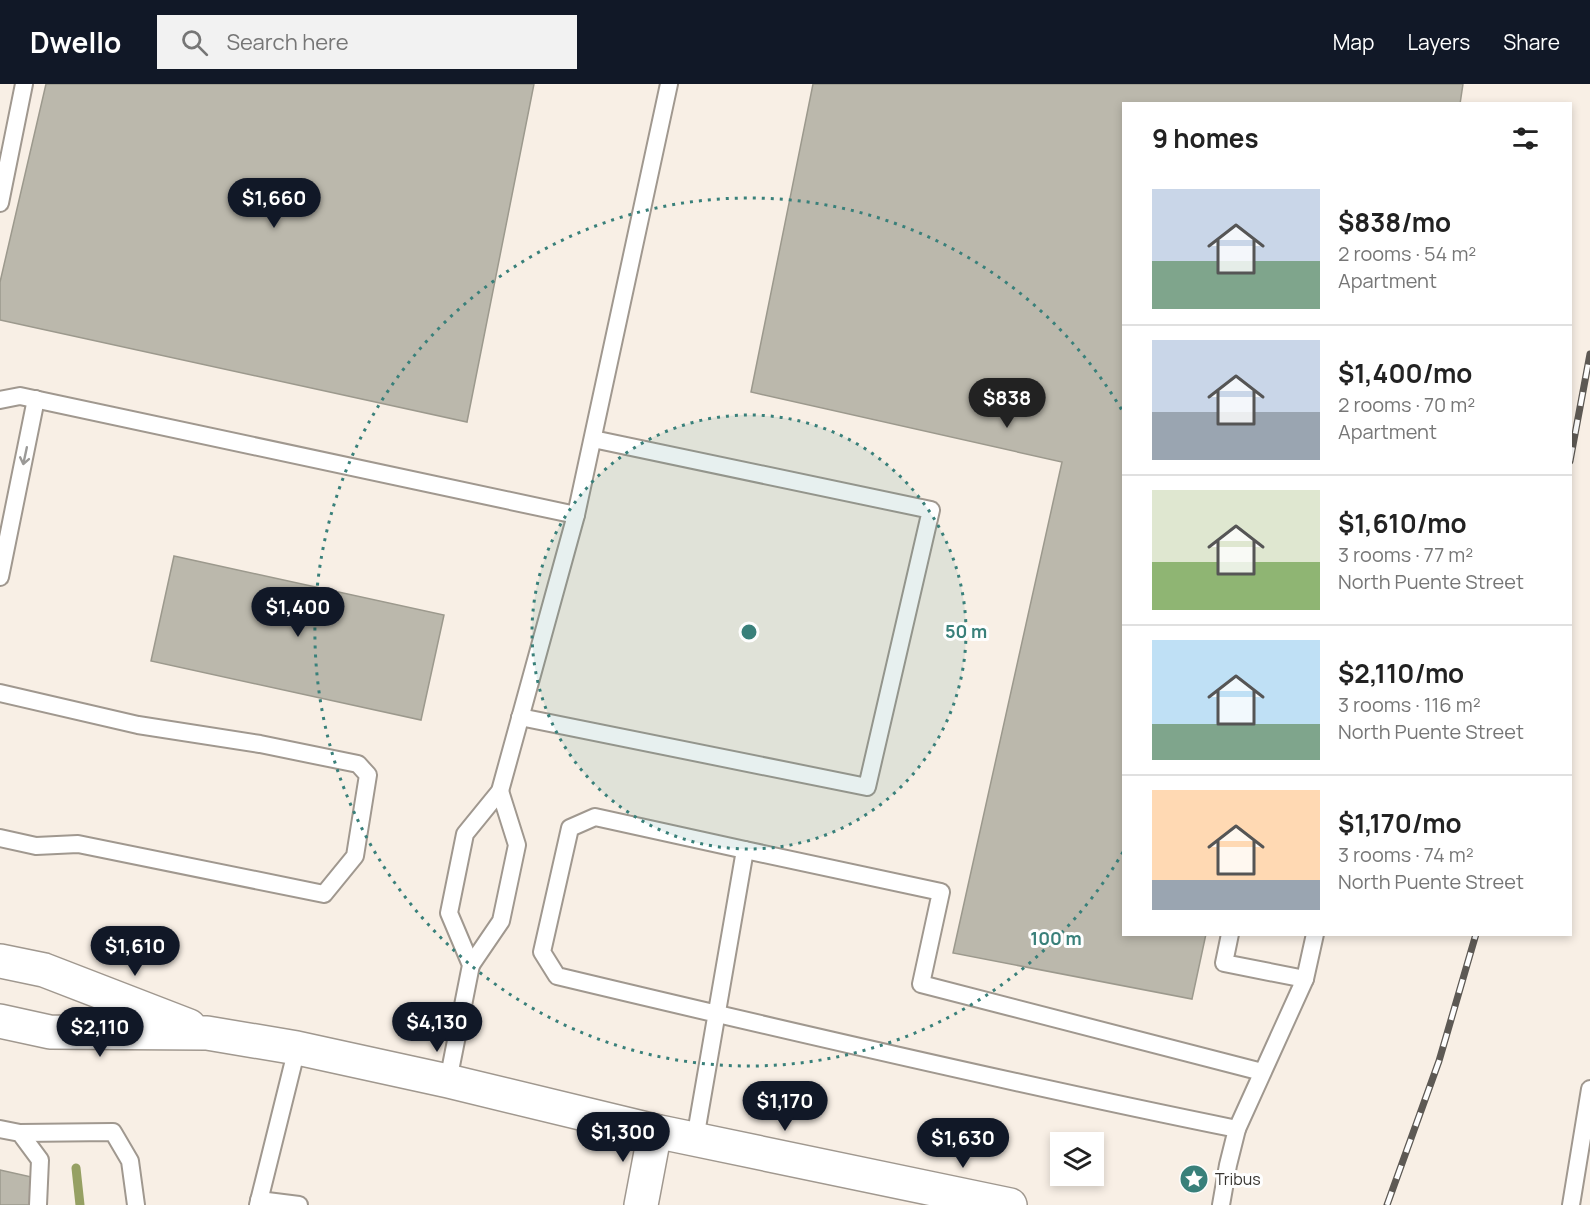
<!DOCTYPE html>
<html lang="en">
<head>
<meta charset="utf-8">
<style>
  :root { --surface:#fff; --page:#f2f2f2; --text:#222; --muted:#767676; --line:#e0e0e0; --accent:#111827 }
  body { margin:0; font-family:Manrope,sans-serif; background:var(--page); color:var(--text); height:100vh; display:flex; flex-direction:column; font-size:22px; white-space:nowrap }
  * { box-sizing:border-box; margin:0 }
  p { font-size:20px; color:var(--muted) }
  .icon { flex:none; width:33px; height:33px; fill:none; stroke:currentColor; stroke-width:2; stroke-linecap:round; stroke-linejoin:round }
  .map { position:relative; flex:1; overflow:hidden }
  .sheet { position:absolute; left:1122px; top:18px; width:450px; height:834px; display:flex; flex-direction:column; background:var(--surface); border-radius:0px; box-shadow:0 3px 9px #0003 }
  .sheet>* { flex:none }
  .buttons { position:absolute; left:1050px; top:1048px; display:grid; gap:12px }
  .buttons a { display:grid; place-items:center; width:54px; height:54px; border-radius:0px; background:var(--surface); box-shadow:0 3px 9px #0003; font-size:30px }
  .price { position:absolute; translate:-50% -51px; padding:0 14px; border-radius:21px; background:var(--accent); color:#fff; font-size:20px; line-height:39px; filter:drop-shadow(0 2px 3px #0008) }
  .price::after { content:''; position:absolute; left:50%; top:36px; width:18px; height:14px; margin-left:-9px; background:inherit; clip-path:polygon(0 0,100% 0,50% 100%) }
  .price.active { background:#222; color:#fff }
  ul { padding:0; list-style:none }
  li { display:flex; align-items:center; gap:18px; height:150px; padding:0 30px }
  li+li { border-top:2px solid var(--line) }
  li span { display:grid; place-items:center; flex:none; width:168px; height:120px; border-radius:0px; color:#555 }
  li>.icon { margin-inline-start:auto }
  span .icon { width:72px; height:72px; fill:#fffc; stroke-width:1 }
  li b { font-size:26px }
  h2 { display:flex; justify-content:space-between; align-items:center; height:72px; padding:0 30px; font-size:26px }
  header { display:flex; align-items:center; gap:36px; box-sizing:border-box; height:84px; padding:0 30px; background:var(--accent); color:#fff }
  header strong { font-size:28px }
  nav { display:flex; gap:33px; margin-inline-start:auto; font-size:21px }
  .search { width:420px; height:54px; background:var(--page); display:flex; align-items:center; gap:15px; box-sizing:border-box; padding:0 21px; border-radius:0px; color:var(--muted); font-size:22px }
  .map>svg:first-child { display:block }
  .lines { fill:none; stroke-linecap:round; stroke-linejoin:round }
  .stream { stroke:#96a063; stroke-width:9 }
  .building { fill:#bbb8ac; stroke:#9c998d; stroke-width:1.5 }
  .service-casing { stroke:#a0988f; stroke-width:20 }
  .tertiary-casing { stroke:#a0988f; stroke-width:36 }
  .service { stroke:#fff; stroke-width:16 }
  .tertiary { stroke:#fff; stroke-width:33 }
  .rail-casing { stroke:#5d5954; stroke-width:7 }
  .rail { stroke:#fefefe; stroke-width:4.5; stroke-dasharray:14; stroke-linecap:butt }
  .oneway { stroke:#9b9a98 }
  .ring { fill:none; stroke:#39807a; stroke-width:3; stroke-dasharray:3 6 }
  .labels { text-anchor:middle; stroke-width:6; stroke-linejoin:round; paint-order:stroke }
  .poi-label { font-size:16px; fill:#373430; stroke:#fefefe; text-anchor:start }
  .centre { fill:#39807a; stroke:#fefefe; stroke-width:3 }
  .ring-label { font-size:18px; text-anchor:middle; font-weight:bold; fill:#39807a; stroke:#fefefe; stroke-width:6; stroke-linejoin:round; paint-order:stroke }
</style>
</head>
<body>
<header>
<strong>Dwello</strong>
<div class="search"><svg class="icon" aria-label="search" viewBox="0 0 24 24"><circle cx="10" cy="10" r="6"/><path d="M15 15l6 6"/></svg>Search here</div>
<nav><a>Map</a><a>Layers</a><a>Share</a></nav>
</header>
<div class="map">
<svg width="1590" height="1121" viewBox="0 0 1590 1121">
  <rect width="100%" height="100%" fill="#f8efe5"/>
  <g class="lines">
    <polyline class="stream" points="76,1084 80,1121"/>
  </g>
  <g class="building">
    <polygon points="46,0 534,0 467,338 0,236 0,198"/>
    <polygon points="813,0 1463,0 1460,20 1124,20 1124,850 1206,850 1192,915 953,869 1062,378 751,308"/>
    <polygon points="174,472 444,531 421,636 151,577"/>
    <polygon points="0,1086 36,1094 31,1121 0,1121"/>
  </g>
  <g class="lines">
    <g class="service-casing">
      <g id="service">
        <polyline points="0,119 24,0"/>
        <polyline points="0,316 20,312 576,431"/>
        <polyline points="0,493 36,315"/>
        <polyline points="0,609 138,641 260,660 358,680 368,691 355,772 324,810 78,760 36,762 0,754"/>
        <polyline points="520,633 867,703 931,426 593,355"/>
        <polyline points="745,766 941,808 921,900 1262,988"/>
        <polyline points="1230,850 1224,879 1305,895"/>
        <polyline points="471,881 501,837 517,761 500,707"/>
        <polyline points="448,997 471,881 449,829 465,750 500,707 576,431 669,0"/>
        <polyline points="0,1045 20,1049 40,1076 38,1121"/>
        <polyline points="1237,1045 1305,895 1315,850"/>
        <polyline points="20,1049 113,1048 130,1077 136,1121"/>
        <path d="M695,1055L745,766L595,733L570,744L542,868L557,892C783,946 1010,999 1237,1045L1228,1081L1221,1121"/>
        <polyline points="259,1116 299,1121"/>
        <polyline points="258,1121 297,964"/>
        <polyline points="1571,1121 1590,1005"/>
      </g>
    </g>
    <g class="tertiary-casing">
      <g id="tertiary">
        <polyline points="0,877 44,886 189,942"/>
        <polyline points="0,937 50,948 207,949 297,964 448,997 655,1047 1010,1121"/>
        <polyline points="641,1121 655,1047"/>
      </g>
    </g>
    <use href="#service" class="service"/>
    <use href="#tertiary" class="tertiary"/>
    <g class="rail-casing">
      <g id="rail">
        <polyline points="1570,377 1590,270"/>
        <polyline points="1387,1121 1439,977 1476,850"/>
      </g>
    </g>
    <use href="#rail" class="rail"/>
  </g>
  <defs><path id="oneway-shaft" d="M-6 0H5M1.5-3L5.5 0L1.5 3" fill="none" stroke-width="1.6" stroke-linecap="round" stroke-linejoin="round" transform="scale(1.5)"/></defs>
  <use class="oneway" href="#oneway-shaft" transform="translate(25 372) rotate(102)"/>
  <circle cx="749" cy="548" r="217" fill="#39807a" fill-opacity=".12"/>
  <g class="ring">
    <circle cx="749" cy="548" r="217"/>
    <path d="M1123 768A434 434 0 1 1 1123 328"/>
  </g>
  <defs>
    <g id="sight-disc" transform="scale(1.5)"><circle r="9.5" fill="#39807a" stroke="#fefefe"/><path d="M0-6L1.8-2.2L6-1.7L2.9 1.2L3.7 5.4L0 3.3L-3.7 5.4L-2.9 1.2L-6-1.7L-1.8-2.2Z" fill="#fff"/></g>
  </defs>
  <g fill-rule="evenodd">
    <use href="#sight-disc" x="1194" y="1095"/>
  </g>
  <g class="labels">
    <g class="poi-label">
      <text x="1215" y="1101">Tribus</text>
    </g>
  </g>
  <circle cx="749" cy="548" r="9" class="centre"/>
  <g class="ring-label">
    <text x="966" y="554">50 m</text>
    <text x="1056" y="861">100 m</text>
  </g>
</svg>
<div class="buttons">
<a><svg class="icon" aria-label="layers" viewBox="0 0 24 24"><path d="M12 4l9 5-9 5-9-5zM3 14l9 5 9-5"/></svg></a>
</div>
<b class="price" style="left:274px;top:145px">$1,660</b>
<b class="price active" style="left:1007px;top:345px">$838</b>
<b class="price" style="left:298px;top:554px">$1,400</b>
<b class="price" style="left:135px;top:893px">$1,610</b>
<b class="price" style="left:437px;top:969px">$4,130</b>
<b class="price" style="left:100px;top:974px">$2,110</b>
<b class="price" style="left:785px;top:1048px">$1,170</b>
<b class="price" style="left:623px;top:1079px">$1,300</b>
<b class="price" style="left:963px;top:1085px">$1,630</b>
<section class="sheet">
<h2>9 homes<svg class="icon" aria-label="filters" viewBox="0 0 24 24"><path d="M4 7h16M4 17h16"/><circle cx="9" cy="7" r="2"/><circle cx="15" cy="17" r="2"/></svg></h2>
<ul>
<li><span style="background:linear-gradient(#c9d6e8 60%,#7fa58c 0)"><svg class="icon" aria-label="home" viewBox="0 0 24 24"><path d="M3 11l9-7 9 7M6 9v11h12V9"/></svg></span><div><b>$838/mo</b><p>2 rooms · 54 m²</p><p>Apartment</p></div></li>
<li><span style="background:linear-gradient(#c9d6e8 60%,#9aa5b1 0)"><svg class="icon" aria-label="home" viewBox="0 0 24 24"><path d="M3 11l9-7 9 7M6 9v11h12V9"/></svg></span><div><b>$1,400/mo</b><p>2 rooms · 70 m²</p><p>Apartment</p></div></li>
<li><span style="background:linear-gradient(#dfe7d0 60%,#8fb573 0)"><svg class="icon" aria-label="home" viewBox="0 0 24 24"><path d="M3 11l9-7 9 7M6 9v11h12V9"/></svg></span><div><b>$1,610/mo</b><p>3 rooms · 77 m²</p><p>North Puente Street</p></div></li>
<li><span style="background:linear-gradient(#bfe0f5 70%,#7fa58c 0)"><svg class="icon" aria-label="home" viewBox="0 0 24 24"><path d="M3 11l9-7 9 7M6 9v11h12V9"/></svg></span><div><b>$2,110/mo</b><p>3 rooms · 116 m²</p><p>North Puente Street</p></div></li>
<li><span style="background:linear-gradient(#ffd9b3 75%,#9aa5b1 0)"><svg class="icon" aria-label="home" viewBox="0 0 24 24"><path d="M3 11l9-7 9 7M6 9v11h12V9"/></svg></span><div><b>$1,170/mo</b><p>3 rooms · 74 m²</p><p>North Puente Street</p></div></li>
</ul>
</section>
</div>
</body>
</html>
